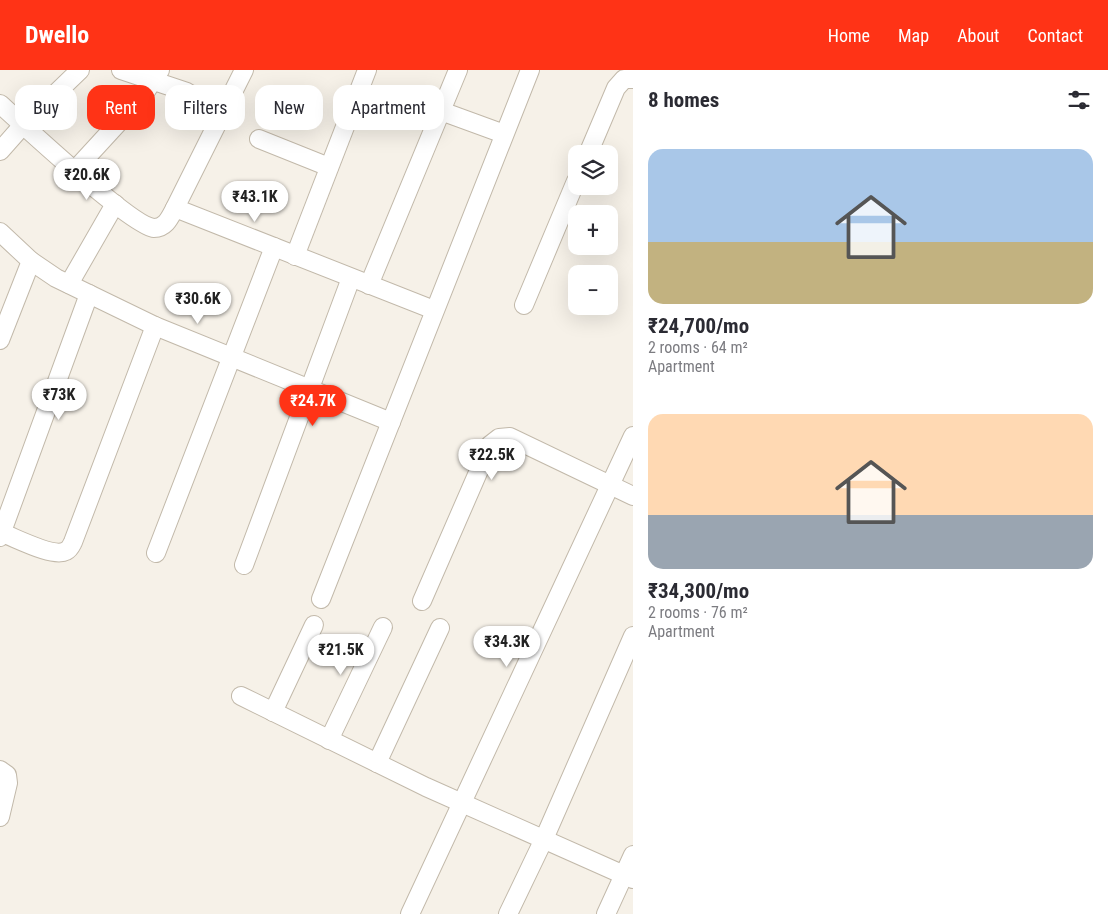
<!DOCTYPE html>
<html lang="en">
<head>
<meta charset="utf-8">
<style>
  :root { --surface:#fff; --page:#f2f2f3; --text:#2b2b33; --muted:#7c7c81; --accent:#ff3316 }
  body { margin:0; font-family:"Roboto Condensed",sans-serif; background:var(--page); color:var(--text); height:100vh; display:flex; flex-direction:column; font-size:19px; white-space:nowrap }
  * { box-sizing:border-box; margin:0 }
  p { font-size:16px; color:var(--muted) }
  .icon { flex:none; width:28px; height:28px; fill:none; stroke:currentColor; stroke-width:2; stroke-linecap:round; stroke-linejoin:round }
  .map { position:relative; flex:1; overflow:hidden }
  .drawer { display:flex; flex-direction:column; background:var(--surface); width:475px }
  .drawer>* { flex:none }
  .top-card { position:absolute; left:15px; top:15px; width:475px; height:45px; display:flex; gap:10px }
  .fabs { position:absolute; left:568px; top:75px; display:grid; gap:10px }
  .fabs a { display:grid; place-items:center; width:50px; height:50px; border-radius:10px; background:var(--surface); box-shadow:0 5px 20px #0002; font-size:25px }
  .price { position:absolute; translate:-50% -42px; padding:0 11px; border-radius:18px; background:#fff; color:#222; font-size:16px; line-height:32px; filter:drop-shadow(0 1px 2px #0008) }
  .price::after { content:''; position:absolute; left:50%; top:30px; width:15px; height:11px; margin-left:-8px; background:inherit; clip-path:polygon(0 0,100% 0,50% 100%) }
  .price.current { background:var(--accent); color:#fff }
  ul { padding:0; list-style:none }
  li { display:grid; align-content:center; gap:10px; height:265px; padding:0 15px }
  li span { display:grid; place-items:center; height:155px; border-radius:15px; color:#555 }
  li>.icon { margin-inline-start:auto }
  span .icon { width:90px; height:90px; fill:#fffc; stroke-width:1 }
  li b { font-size:21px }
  h2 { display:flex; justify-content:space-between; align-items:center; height:60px; padding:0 15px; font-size:21px }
  .pill { padding:0 18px; border-radius:15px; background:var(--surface); box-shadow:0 5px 20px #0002; font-size:18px; line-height:45px }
  .pill.current { background:var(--accent); color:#fff }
  header { display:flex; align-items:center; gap:30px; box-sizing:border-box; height:70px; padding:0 25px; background:var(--accent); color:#fff }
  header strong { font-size:24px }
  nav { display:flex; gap:28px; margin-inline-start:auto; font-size:18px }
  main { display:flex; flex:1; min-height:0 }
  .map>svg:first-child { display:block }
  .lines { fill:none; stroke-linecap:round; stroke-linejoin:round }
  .minor-casing { stroke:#c2b9aa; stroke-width:20 }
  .minor { stroke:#fff; stroke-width:18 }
</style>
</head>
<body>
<header>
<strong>Dwello</strong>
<nav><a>Home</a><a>Map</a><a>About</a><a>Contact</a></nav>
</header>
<main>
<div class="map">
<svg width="633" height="844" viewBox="0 0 633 844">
  <rect width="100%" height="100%" fill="#f6f1e8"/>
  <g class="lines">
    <g class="minor-casing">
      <g id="minor">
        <polyline points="121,0 187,22"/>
        <polyline points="244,0 175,138 434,240"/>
        <path d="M0,34C23,55 133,157 154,158C166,158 170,147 175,138"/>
        <polyline points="441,41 504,64"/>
        <polyline points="259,69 329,97"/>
        <polyline points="0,81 23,55 80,0"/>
        <polyline points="588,84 616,18 624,9 633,9"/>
        <polyline points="75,100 142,27 160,0"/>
        <polyline points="0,162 31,191 56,208 155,256 391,352"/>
        <polyline points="295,186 367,0"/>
        <polyline points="69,214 115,134"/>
        <polyline points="369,215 458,0"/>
        <polyline points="524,235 576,111"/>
        <polyline points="0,270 31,191"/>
        <path d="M2,463C16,468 53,488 66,481C70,479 71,476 73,472L155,256"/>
        <polyline points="0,467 89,224"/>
        <polyline points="156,483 274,177"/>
        <polyline points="244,495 351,208"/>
        <polyline points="321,529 530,0"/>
        <polyline points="422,531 490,375 499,368 510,367 633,426"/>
        <polyline points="241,626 426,717 633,809"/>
        <polyline points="273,642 314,555"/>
        <polyline points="329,670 383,557"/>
        <polyline points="377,693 440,558"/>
        <polyline points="0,700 7,705 8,713 0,747"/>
        <polyline points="410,844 633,366"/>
        <polyline points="508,844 544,769 633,566"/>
        <polyline points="606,844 633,785"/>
      </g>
    </g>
    <use href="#minor" class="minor"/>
  </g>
</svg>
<div class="fabs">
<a><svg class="icon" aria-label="layers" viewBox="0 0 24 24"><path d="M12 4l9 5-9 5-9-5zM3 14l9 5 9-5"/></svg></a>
<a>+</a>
<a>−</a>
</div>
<b class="price" style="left:87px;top:131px">₹20.6K</b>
<b class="price" style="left:255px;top:153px">₹43.1K</b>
<b class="price" style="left:198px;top:255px">₹30.6K</b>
<b class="price" style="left:59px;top:351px">₹73K</b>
<b class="price current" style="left:313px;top:357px">₹24.7K</b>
<b class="price" style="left:492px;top:411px">₹22.5K</b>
<b class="price" style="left:507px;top:598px">₹34.3K</b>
<b class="price" style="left:341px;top:606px">₹21.5K</b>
<div class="top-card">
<a class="pill">Buy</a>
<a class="pill current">Rent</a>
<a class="pill">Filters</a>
<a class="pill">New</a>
<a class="pill">Apartment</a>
</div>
</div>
<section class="drawer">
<h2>8 homes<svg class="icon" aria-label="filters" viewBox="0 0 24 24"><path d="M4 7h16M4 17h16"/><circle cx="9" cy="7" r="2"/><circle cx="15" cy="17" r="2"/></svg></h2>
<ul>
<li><span style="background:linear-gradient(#a9c7e8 60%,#c2b280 0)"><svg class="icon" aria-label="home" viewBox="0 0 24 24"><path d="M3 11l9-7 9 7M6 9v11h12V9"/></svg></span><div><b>₹24,700/mo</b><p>2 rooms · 64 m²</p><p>Apartment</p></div></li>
<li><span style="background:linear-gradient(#ffd9b3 65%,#9aa5b1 0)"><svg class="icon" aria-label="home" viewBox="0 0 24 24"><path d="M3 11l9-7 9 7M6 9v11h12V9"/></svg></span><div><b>₹34,300/mo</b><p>2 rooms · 76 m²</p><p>Apartment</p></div></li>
</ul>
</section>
</main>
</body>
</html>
